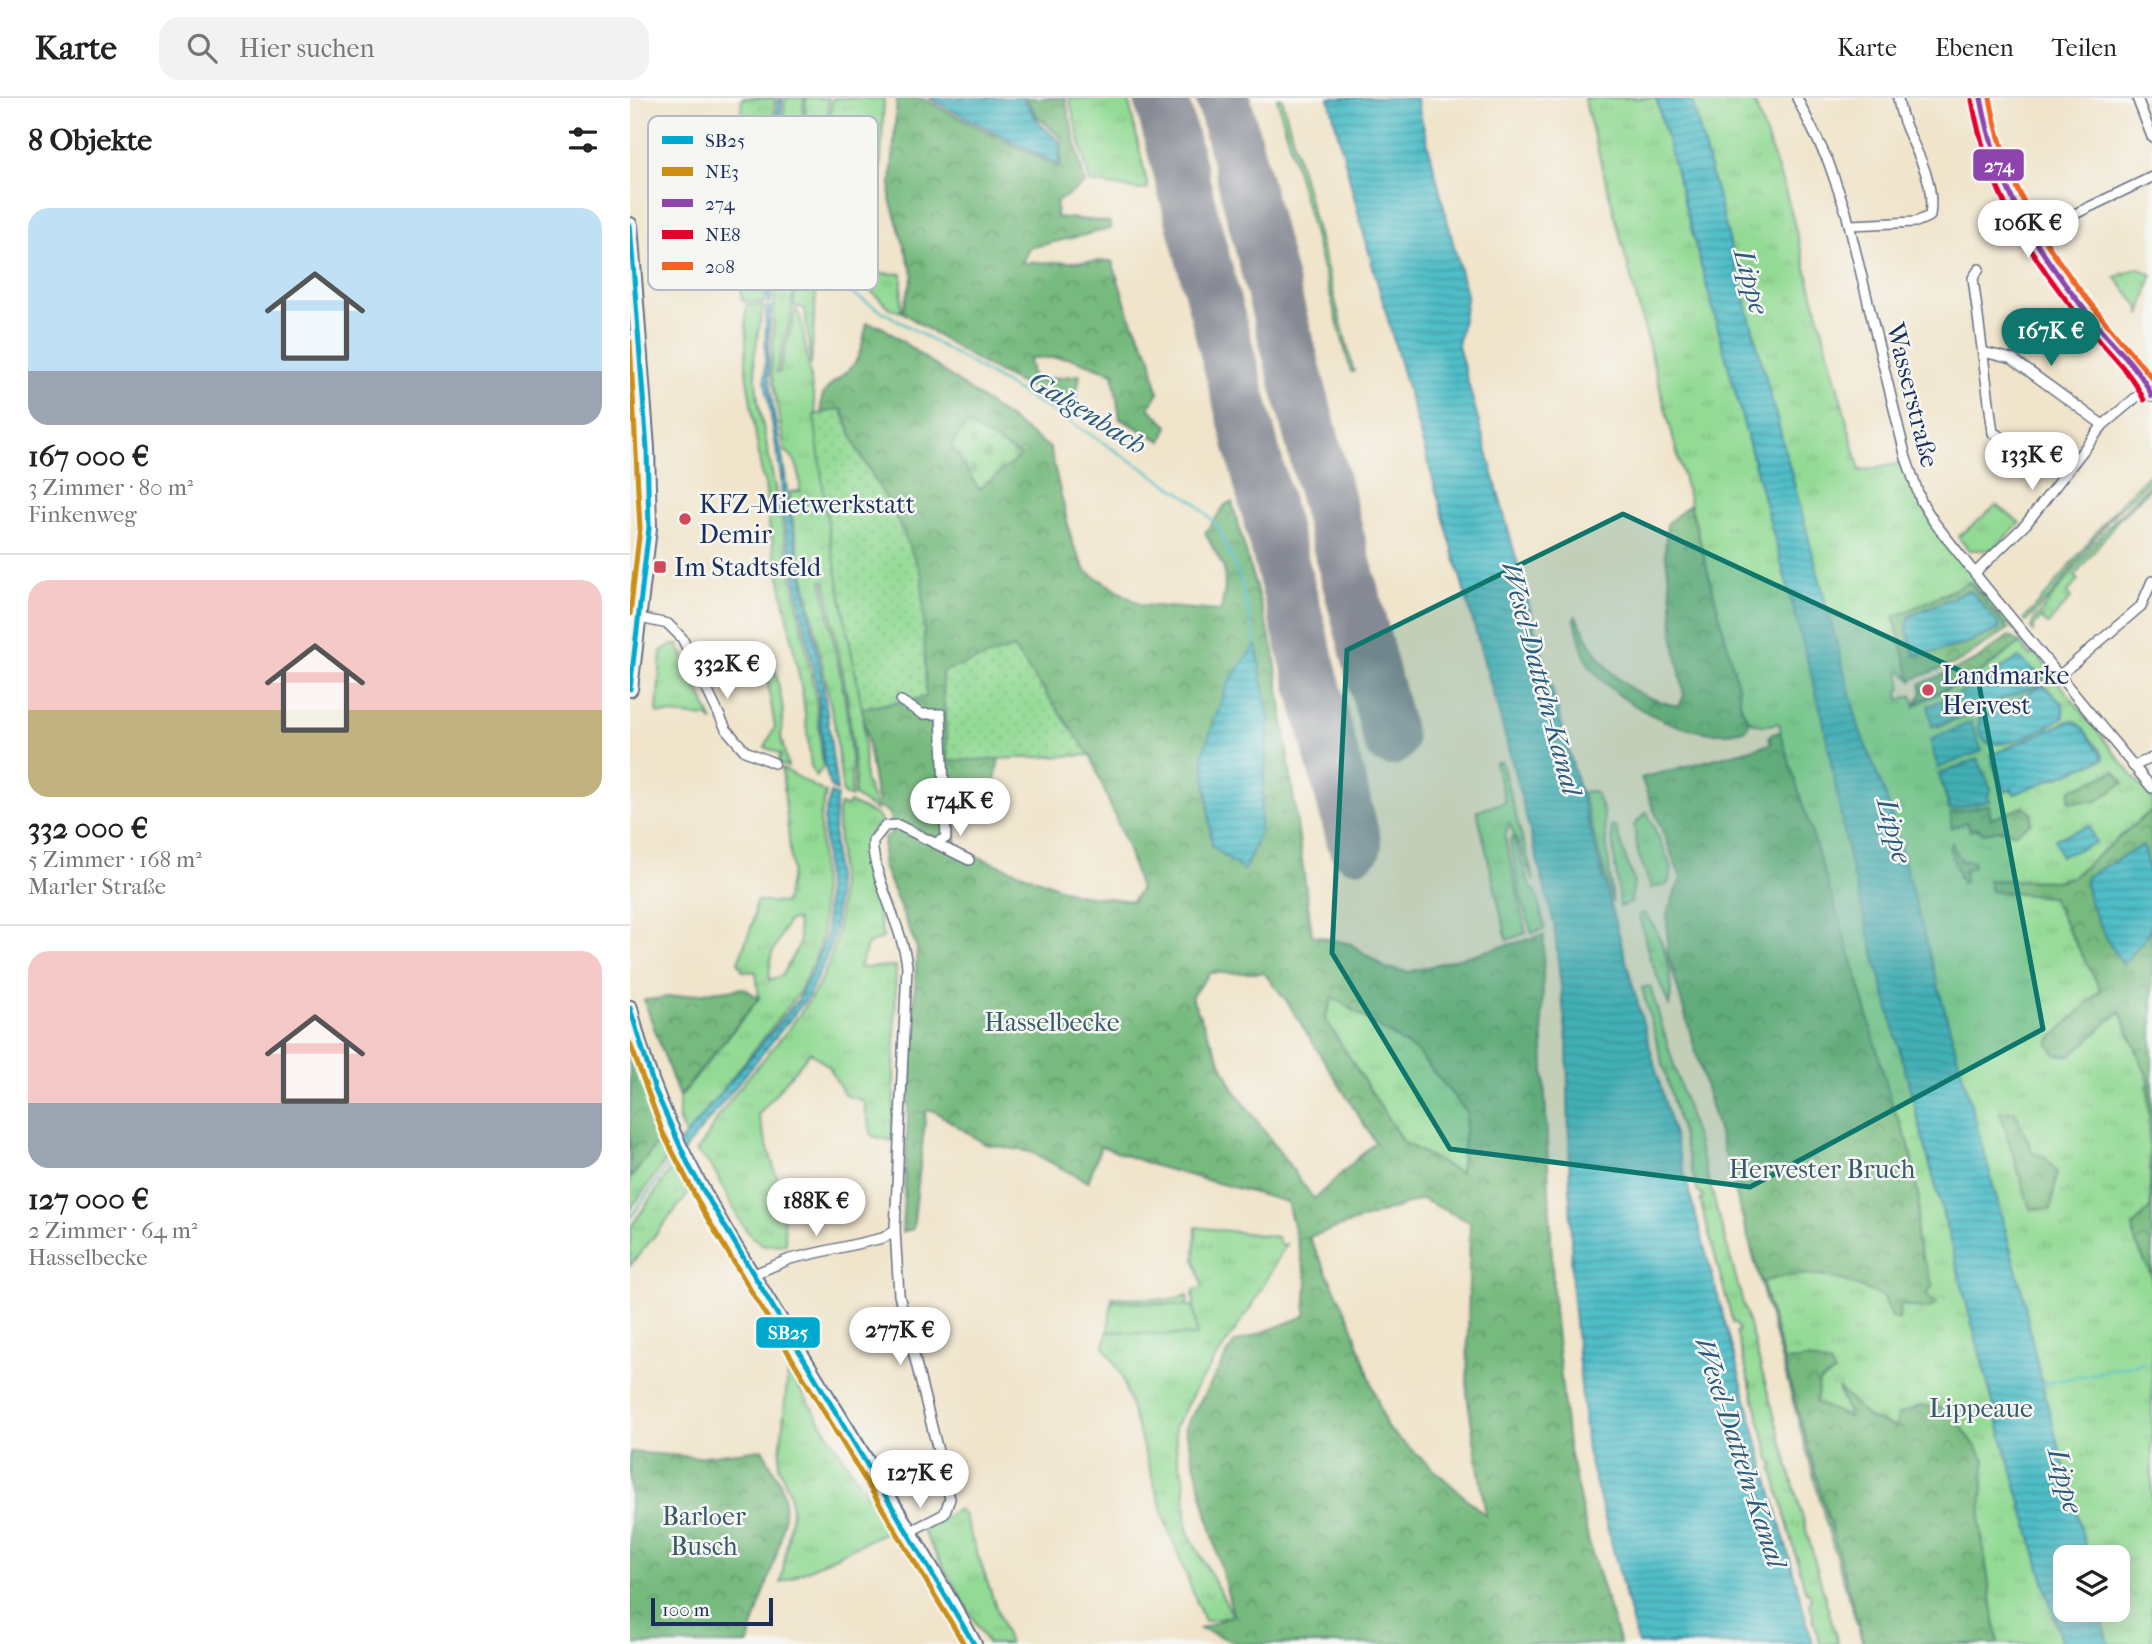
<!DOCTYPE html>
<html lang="de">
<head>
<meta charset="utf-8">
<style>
  :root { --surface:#fff; --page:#f2f2f2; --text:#222; --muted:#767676; --line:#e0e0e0; --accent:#0f766e }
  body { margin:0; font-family:"IM FELL French Canon",serif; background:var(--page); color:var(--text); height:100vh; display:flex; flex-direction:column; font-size:26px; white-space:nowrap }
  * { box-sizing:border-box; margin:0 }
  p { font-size:23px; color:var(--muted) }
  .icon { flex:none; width:38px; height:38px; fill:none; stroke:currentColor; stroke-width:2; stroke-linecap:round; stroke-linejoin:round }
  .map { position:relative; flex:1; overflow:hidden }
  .sheet { display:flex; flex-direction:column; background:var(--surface); width:630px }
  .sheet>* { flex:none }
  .fabs { position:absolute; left:1423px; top:1447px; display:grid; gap:14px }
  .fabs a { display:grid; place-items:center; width:77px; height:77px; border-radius:14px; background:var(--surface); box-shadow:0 4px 18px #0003; font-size:35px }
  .scale { position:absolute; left:21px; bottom:18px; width:122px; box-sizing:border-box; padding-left:7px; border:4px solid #1b2f5e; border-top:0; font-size:19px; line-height:24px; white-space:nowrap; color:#1b2f5e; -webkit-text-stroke:5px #f6f6f2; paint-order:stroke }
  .price { position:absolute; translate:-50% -60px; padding:0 16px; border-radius:24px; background:#fff; color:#222; font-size:23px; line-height:46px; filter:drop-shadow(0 2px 4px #0008) }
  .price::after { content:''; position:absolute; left:50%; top:42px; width:21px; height:16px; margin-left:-10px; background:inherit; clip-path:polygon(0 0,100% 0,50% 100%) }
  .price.active { background:var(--accent); color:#fff }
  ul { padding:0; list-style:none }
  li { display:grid; align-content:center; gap:14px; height:371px; padding:0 28px }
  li+li { border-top:2px solid var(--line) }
  li span { display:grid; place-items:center; height:217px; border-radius:21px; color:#555 }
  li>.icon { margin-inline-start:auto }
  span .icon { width:126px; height:126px; fill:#fffc; stroke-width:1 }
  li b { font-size:30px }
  h2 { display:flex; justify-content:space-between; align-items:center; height:84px; padding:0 28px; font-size:30px }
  header { display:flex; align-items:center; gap:42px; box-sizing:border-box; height:98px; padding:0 35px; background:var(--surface); border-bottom:2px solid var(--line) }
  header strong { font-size:33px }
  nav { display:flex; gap:38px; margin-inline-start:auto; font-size:24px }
  .search { width:490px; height:63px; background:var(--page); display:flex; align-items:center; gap:18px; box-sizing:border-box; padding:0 24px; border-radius:21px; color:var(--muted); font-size:26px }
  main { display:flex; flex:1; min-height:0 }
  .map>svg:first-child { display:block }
  .grass { fill:url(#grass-tufts); stroke:#578479; stroke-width:2; fill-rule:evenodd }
  .forest { fill:url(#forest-crowns); stroke:#48746e; stroke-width:2; fill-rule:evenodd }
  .cemetery { fill:url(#cemetery-stones); stroke:#578479; stroke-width:2 }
  .garden { fill:url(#garden-dots); stroke:#578479; stroke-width:2 }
  .pitch { fill:#93da94; stroke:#578479; stroke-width:2 }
  .water { fill:url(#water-rules); stroke:#367693; stroke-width:2 }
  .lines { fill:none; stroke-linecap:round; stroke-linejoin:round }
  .stream { stroke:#50bec8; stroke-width:2.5 }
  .runway { stroke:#868a94; stroke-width:54 }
  .street-casing { stroke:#666e84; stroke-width:12 }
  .primary-casing { stroke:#666e84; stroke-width:18 }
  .street { stroke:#fff; stroke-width:9 }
  .primary { stroke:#fff; stroke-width:14 }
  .bus-1-casing { stroke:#f6f6f2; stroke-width:10 }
  .bus-2-casing { stroke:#f6f6f2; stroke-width:10 }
  .bus-3-casing { stroke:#f6f6f2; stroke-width:10 }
  .bus-4-casing { stroke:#f6f6f2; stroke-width:10 }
  .bus-5-casing { stroke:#f6f6f2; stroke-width:10 }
  .bus-1 { stroke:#00a9ce; stroke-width:5 }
  .bus-2 { stroke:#cb8e13; stroke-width:5 }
  .bus-3 { stroke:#8e44ad; stroke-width:5 }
  .bus-4 { stroke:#e4002b; stroke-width:5 }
  .bus-5 { stroke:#f26522; stroke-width:5 }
  .marked { fill:#0f766e; fill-opacity:0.2; stroke:#0f766e; stroke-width:5; stroke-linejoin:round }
  .poi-dot { fill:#d1495b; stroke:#f6f6f2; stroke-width:2.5 }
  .labels { text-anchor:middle; stroke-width:5; stroke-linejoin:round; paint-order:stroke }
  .street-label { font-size:26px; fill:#1b2f5e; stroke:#f6f6f2 }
  .poi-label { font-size:26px; fill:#1b2f5e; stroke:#f6f6f2; text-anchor:start }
  .park-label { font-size:26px; fill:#395a6c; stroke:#f6f6f2 }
  .water-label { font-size:28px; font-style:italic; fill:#2b5a7e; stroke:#f6f6f2 }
  .key { fill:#f6f6f2; stroke:#b4bac6; stroke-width:2 }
  .key-label { font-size:19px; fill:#1b2f5e }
  .line-badge { stroke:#f6f6f2; stroke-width:2.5 }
  .badge-label { font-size:19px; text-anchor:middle; font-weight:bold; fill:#fff }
</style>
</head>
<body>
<header>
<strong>Karte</strong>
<div class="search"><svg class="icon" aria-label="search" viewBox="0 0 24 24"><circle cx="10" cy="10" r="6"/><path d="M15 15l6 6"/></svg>Hier suchen</div>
<nav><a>Karte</a><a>Ebenen</a><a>Teilen</a></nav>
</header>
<main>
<section class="sheet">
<h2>8 Objekte<svg class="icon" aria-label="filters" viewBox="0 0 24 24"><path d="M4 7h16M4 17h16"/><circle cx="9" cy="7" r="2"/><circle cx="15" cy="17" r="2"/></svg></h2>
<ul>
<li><span style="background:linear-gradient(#bfe0f5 75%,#9aa5b1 0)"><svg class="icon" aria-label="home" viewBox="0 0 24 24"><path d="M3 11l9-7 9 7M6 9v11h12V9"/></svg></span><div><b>167 000 €</b><p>3 Zimmer · 80 m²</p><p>Finkenweg</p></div></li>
<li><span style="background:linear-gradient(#f6c9c9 60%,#c2b280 0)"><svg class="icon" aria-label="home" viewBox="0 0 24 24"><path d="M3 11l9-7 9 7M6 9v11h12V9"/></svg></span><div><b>332 000 €</b><p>5 Zimmer · 168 m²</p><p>Marler Straße</p></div></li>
<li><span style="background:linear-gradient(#f6c9c9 70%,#9aa5b1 0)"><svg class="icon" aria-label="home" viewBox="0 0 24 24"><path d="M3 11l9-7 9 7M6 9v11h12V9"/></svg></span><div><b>127 000 €</b><p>2 Zimmer · 64 m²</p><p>Hasselbecke</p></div></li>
</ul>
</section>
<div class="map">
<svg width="1522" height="1546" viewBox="0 0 1522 1546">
  <defs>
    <pattern id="grass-tufts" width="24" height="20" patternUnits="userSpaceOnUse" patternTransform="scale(1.75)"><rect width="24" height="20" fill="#93da94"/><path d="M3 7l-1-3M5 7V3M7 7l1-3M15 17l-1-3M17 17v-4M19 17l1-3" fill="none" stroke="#7ebb82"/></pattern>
    <pattern id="forest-crowns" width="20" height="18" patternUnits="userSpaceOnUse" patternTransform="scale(1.75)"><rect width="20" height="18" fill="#76ba7e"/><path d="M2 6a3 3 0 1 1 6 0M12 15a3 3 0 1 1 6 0" fill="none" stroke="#60986a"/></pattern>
    <pattern id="cemetery-stones" width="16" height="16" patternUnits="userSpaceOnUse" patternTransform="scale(1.75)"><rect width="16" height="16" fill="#93da94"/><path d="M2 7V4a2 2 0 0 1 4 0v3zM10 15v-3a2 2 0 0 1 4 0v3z" fill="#7ebb82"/></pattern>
    <pattern id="garden-dots" width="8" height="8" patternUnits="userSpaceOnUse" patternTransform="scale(1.75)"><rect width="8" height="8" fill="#93da94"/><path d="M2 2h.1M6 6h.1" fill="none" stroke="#7ebb82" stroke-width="1.8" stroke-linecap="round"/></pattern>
    <pattern id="water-rules" width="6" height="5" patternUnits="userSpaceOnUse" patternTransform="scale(1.75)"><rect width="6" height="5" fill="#50bec8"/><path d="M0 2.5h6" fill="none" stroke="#429ba6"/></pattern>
  </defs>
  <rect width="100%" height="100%" fill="#f6f6f2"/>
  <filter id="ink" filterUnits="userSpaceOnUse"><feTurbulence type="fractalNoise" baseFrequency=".0143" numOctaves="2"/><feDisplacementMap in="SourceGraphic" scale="14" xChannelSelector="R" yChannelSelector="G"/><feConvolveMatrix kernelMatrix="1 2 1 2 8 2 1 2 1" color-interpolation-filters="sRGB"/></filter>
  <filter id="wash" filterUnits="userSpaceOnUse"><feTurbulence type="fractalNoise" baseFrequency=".00686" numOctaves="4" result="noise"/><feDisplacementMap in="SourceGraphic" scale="28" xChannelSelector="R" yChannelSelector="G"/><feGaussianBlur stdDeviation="1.57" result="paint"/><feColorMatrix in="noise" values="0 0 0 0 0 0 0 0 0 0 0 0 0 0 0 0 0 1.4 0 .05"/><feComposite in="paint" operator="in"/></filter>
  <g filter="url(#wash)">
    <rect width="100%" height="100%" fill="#f0e4ca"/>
    <g class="grass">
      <polygon points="112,0 145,0 134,205 112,203 103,122"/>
      <path d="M155,0H174L162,215L146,274H149L166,211L171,221L233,609L235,681L247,713L224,698L225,678L218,604L195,482L192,483L216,606L222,670L221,700L213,696L204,624L160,409V394L170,393C170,378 169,361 155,353L141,274Z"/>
      <polygon points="176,0 199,0 181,268 175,211 164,207"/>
      <polygon points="203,0 254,0 250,82 244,91 203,95 198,89 199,23"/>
      <polygon points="439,0 498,0 518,90 511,92 460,84"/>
      <polygon points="647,0 652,0 724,274 721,274"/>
      <path d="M954,0H1123L1156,95L1230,373L1273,365L1288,402L1387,531L1385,533L1378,525L1375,527L1340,484L1264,520L1281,582L1271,572L1269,574L1272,590L1268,593L1269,602L1282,597L1285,608L1352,573L1390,545L1400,558L1403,556L1388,537L1390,535L1420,573L1416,572L1421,583L1429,585L1522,702V712L1442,779L1425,783L1358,782L1361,793L1421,798L1471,892L1419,944L1441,958L1490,913L1519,980L1521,1109L1505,1143L1522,1178V1546H1233L1201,1442L1052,899L1055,783L1020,703L1023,693L1141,647L1139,639L1151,633L1149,625C1116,633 1111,616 1108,588ZM1387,561L1413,579V585L1308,629L1298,608L1327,597ZM1413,587L1421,594L1362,646L1355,644L1380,606ZM1438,623H1446L1472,655L1474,661L1384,696L1382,691L1377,693L1372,690L1362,665L1366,655ZM1341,624L1351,653L1308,670ZM1347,661L1361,691L1357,700L1360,702L1319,712L1309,676ZM1358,707L1361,721L1394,709L1385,735L1370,732L1353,735L1321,716ZM1435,1460H1488V1512H1435Z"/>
      <polygon points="241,175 272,176 271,214 261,211 231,184"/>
      <polygon points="116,207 133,208 124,260 128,302 186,602 193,669 186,679 181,668 173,598 138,421 135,382 132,378 116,273"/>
      <path d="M1522,374V379L1481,419L1421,498L1396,524L1394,521C1440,475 1472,417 1522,374Z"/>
      <polygon points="1522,384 1522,388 1487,423 1445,478 1448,482 1437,496 1441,500 1418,526 1411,520 1404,529 1404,534 1401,530 1403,524 1477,430"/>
      <polygon points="1367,407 1390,425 1362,452 1339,452 1328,439"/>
      <polygon points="41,547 48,547 83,624 78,619 27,615 31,553"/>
      <polygon points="134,563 146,574 153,611 151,639 158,669 149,665 150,656 135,649 145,629"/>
      <polygon points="871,663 904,783 879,725 875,739 896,835 877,842 847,713 875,704 865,665"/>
      <path d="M152,670L196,695L190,720L193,836L186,859L169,895L56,1038L49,1024V1001L129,900L126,874L113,873L108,864L123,824L126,803L155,805L162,773ZM167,822L170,845L152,878L139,882L141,858L158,823Z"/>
      <polygon points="960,693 965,694 973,712 983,805 952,694"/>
      <path d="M219,704L248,718L252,725C245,730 239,734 238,743C235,754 250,800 258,809L248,814L253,840L238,846L229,870L266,868L263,1043L242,1038L233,1003L214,996L199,969L180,954L128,1017L150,1090L156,1146L134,1147C99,1129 99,1076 66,1054C78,1040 84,1024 95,1009C134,954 195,905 207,836C213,801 208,750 208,714L210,707L217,708Z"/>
      <polygon points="1017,714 1042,770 1038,786 1021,790 1008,755 1004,727"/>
      <polygon points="981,728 985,728 1004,784 1001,805 990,809"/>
      <polygon points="883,739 901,790 906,793 915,831 902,835 890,797 880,741"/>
      <path d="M1014,815C1033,836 1046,880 1039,907L1019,858L1009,816Z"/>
      <polygon points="1020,888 1080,1087 1208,1546 1190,1546 1179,1504 1182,1502 1179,1494 1176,1495 1142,1369 1145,1368 1140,1361 1106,1234 1109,1233 1106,1225 1103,1225 1070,1102 1073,1101 1071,1094 1068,1095 1012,890"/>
      <polygon points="703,899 787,954 837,1014 830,1076 773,1044 695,921"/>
      <polygon points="32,1039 40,1056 0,1112 0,1081"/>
      <polygon points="45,1066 60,1094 0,1168 0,1130"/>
      <polygon points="566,1129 647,1139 650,1147 656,1146 621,1209 567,1288 545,1329 547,1359 554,1378 557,1432 603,1518 574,1523 536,1425 491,1276 474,1248 478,1233 567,1238 563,1197 564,1192 573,1189 565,1162"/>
      <polygon points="558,1197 557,1208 482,1203 482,1199 542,1202"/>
      <polygon points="158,1272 259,1432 151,1485 162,1413 160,1396 149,1368"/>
      <polygon points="329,1411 334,1418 379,1546 358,1546 292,1432"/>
    </g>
    <g class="forest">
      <path d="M267,0H291L430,70L432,41L407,18L396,0H435L455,86L427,104L426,119L480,124V131L399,150L392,165L482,163L499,216L521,260L528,296L519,310L538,328L532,343L490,321L483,275L440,260H399L403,283L450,277L445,305C381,288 327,251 272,214L283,177L260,101Z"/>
      <path d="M237,225L252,229L420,350L442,444L456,473L511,507L591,513L595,490L594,470L575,435L596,406L602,404L644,554L682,837L721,846L756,870L779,874L914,837L912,923L924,1212L938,1347L959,1445L990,1546H609L570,1531L603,1517L555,1329L604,1245L675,1218L677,1182L657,1104L525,1068L471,1048L458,1084L401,1054L355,1046L304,1013H296L283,1131L272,1134L287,850L252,766L254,740L261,736L260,715L248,709L232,610L296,599L263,413L227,351L212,311L192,315C186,286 213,284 226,263C232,253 234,237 237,225ZM383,550L460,657L497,749L510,792L502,803L446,796L327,751L324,713L372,712L373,693L363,692L369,661L318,662L312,575ZM639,622L629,737L614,772ZM580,875H634L656,902L745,1044L684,1101L603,990L561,899ZM703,899L787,954L837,1014L830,1075L773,1044L695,921ZM792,1101L840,1124L837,1296L856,1418L757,1330L720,1222L679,1139Z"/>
      <path d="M1060,406L1108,588L1111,610L1120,624L1116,631C1068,648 991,609 962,571C952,559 949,535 944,520L946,518C972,568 990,597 1049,608L1054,598L1043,536L1042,501L1035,453L1037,426Z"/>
      <path d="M1340,484L1378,531L1331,563L1281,582L1264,519ZM1337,493L1343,495L1369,527L1285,558L1277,530Z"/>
      <polygon points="1379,538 1390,545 1352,573 1291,602 1284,609 1292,594 1290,586 1345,563"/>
      <path d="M1150,634L1228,882L1262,1006L1279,1046L1289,1102L1286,1141L1303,1188L1296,1197L1307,1205L1298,1211L1270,1207L1269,1222L1261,1220L1254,1199C1207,1179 1183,1168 1132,1184L1154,1263L1179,1261L1200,1267L1205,1275L1189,1284L1186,1305L1219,1319L1208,1290L1239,1320L1266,1329L1268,1317L1289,1308L1319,1310L1355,1362L1350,1426L1368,1546H1234L1037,853V815L1051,780L1011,680L1141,646L1140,637Z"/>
      <polygon points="1485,673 1494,685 1467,703 1439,704 1440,692"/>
      <polygon points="1359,707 1361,721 1394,709 1402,715 1401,725 1385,735 1370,732 1353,735 1347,729 1340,733 1337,724 1321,730 1321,715"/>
      <polygon points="1522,712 1522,769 1455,786 1469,822 1492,866 1522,830 1522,1178 1505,1143 1503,1128 1521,1109 1518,980 1490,913 1440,958 1425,956 1418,944 1471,892 1421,799 1361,793 1358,782 1425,783 1442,779"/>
      <polygon points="1322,745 1331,763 1343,763 1344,769 1334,773 1335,784 1332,786 1319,749"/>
      <polygon points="114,890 129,900 49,999 14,902"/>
      <polygon points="0,944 32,1039 0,1081"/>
      <polygon points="1385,1013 1403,1055 1415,1059 1427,1074 1421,1111 1400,1111 1370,1014"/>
      <path d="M132,1351C138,1363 148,1377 152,1390C164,1433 127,1504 118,1546H0V1354L66,1359Z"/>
    </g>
    <polygon class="cemetery" points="337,326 391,358 349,391 321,347"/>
    <g class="garden">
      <polygon points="1508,170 1522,177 1510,218 1510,210 1485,179"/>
      <polygon points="211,311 227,351 263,413 292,477 296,599 232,610 199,435 184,317"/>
      <polygon points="383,550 460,657 318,663 312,574"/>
    </g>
    <polygon class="pitch" points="482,1203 563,1208 567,1238 478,1233"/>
    <g class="water">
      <polygon points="148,0 152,0 141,205 137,205"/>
      <polygon points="298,0 393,0 410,26 430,44 429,67"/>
      <polygon points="699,0 786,0 837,199 828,248 1183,1546 1008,1546 957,1353 942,1192 937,944 924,826 874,634 731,126"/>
      <path d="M1026,0H1061L1065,14L1230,633L1256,698L1394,1200C1408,1288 1438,1373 1458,1459L1435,1460V1512H1470L1479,1546H1432L1431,1543L1369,1328L1219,761L1193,621Z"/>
      <path d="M136,209H141C139,233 137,256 139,280C143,324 156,363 158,407L193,584L207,693L201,690L194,666L188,596L153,417L151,379L155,377L151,378L135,283Z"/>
      <polygon points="1337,493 1343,495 1369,527 1369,531 1333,547 1285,558 1277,530 1280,518"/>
      <polygon points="626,546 639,622 629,737 614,773 582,748 573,655 598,585"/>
      <polygon points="1389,560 1413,579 1414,585 1302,629 1298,608 1327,597"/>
      <path d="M1413,587L1433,606L1434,619C1414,630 1377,653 1355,644L1348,631L1349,621Z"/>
      <polygon points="1442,622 1453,630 1474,661 1384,696 1382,691 1375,694 1361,657"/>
      <polygon points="1341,624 1352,653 1308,670 1300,642"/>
      <polygon points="1348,661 1361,691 1357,700 1360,703 1320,712 1309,676"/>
      <path d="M201,695L207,698C199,743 211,789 204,834C200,857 187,878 178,899L44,1065L40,1056L168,902L183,871L197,836L194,720Z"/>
      <polygon points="1459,728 1466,745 1431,758 1425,741"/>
      <path d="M1512,748C1522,760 1522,819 1520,833C1513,845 1501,855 1493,867C1481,850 1452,798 1456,779Z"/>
    </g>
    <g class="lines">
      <g class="stream">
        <polyline points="194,179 444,326 565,404 589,430 610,481 626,546"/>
        <polyline points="0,1120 43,1060"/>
        <polyline points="1412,1286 1515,1265"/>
      </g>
      <g class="runway">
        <polyline points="531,0 725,747"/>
        <polyline points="593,0 760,641"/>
      </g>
    </g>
  </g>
  <g filter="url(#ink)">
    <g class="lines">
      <g class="street-casing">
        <g id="street">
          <polyline points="1167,0 1198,63 1216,114 1276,360 1291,403 1304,424 1354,487 1522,690"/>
          <path d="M1351,0C1363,118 1447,201 1518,289L1522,298"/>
          <polyline points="1507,0 1522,39"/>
          <path d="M1220,127L1286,124L1300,118C1307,71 1273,41 1268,0"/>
          <polyline points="1399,138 1522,79"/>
          <polyline points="1349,171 1343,180 1363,335 1368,337"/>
          <polyline points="1353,254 1382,261 1473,327"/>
          <polyline points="1345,475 1396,426 1473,327 1522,286"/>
          <polyline points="0,518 38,526 52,540 96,631 115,653 144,665"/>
          <polyline points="1429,578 1511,508 1522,483"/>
          <polyline points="271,603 292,616 311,616 316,740 307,744"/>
          <polyline points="1503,668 1522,660"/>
          <polyline points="122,1177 160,1161 253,1140 265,1132"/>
          <path d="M279,1434L314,1416L320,1401L269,1197L265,1132L277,868C273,830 240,772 243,743L255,728L268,727L339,762"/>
        </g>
      </g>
      <g class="primary-casing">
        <g id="primary">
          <polyline points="0,127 17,351 19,430 0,591"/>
          <path d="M0,910C24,1023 88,1122 148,1219C214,1328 283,1435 344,1546"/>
        </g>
      </g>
      <use href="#street" class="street"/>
      <use href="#primary" class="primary"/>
      <g class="bus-1-casing">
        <g id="bus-1">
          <polyline points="0,127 17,351 19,430 0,591"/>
          <polyline points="0,910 25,992 60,1070 344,1546"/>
        </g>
      </g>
      <g class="bus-2-casing">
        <g id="bus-2">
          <polyline points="0,243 10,430 0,516"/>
          <polyline points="0,945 33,1035 73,1113 334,1546"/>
        </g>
      </g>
      <g class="bus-3-casing">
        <path id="bus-3" d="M1351,0C1368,92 1404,150 1463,222C1482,246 1510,270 1522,298"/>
      </g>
      <g class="bus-4-casing">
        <path id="bus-4" d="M1342,2C1359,95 1396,152 1454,225C1473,249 1502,274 1514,302"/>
      </g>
      <g class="bus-5-casing">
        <path id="bus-5" d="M1360,0C1382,122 1446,188 1522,280"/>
      </g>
      <use href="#bus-1" class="bus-1"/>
      <use href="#bus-2" class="bus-2"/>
      <use href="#bus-3" class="bus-3"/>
      <use href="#bus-4" class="bus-4"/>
      <use href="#bus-5" class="bus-5"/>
    </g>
  </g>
  <path class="marked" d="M993,416L1348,581L1413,931L1120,1089L820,1051L702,855L717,552Z"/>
  <g class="poi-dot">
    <circle cx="55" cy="421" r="7"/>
    <rect x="23" y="462" width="14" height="14" rx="3.5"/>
    <circle cx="1298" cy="592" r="7"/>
  </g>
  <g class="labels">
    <g class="street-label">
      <text transform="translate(1283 297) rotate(76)" y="9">Wasserstraße</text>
    </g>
    <g class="poi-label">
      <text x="69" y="415">KFZ-Mietwerkstatt<tspan x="69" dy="30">Demir</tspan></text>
      <text x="44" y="478">Im Stadtsfeld</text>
      <text x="1312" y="586">Landmarke<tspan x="1312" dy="30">Hervest</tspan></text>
    </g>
    <g class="park-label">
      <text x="422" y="933">Hasselbecke</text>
      <text x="1192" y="1080">Hervester Bruch</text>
      <text x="1351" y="1319">Lippeaue</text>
      <text x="74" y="1427">Barloer<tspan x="74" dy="30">Busch</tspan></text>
    </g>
    <g class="water-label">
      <text transform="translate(1122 183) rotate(75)" y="10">Lippe</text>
      <text transform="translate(458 314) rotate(32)" y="10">Galgenbach</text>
      <text transform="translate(912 580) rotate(75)" y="10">Wesel-Datteln-Kanal</text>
      <text transform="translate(1265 732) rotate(75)" y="10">Lippe</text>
      <text transform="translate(1111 1354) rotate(72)" y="10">Wesel-Datteln-Kanal</text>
      <text transform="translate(1436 1382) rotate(75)" y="10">Lippe</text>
    </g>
  </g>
  <rect x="18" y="18" width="230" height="174" rx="10" class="key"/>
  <rect x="32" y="38" width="31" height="8" fill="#00a9ce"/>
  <rect x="32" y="69" width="31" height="9" fill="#cb8e13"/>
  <rect x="32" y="101" width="31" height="8" fill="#8e44ad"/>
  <rect x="32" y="132" width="31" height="9" fill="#e4002b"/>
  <rect x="32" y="164" width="31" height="8" fill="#f26522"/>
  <g class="key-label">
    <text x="75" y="49">SB25</text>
    <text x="75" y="80">NE3</text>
    <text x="75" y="112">274</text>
    <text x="75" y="143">NE8</text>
    <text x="75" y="175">208</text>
  </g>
  <g class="line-badge">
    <rect x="1342" y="50" width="53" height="34" rx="7" fill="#8e44ad"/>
    <rect x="125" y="1218" width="66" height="33" rx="7" fill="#00a9ce"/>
  </g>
  <g class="badge-label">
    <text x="1369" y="74">274</text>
    <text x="158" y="1241">SB25</text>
  </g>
</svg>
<div class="fabs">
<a><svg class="icon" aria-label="layers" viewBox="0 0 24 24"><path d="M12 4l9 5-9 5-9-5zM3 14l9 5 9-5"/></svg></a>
</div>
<div class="scale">100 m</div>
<b class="price" style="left:1398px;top:162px">106K €</b>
<b class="price active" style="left:1421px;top:270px">167K €</b>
<b class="price" style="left:1402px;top:394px">133K €</b>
<b class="price" style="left:97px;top:603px">332K €</b>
<b class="price" style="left:330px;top:740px">174K €</b>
<b class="price" style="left:186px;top:1140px">188K €</b>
<b class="price" style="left:270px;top:1269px">277K €</b>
<b class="price" style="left:290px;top:1412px">127K €</b>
</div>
</main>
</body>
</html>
